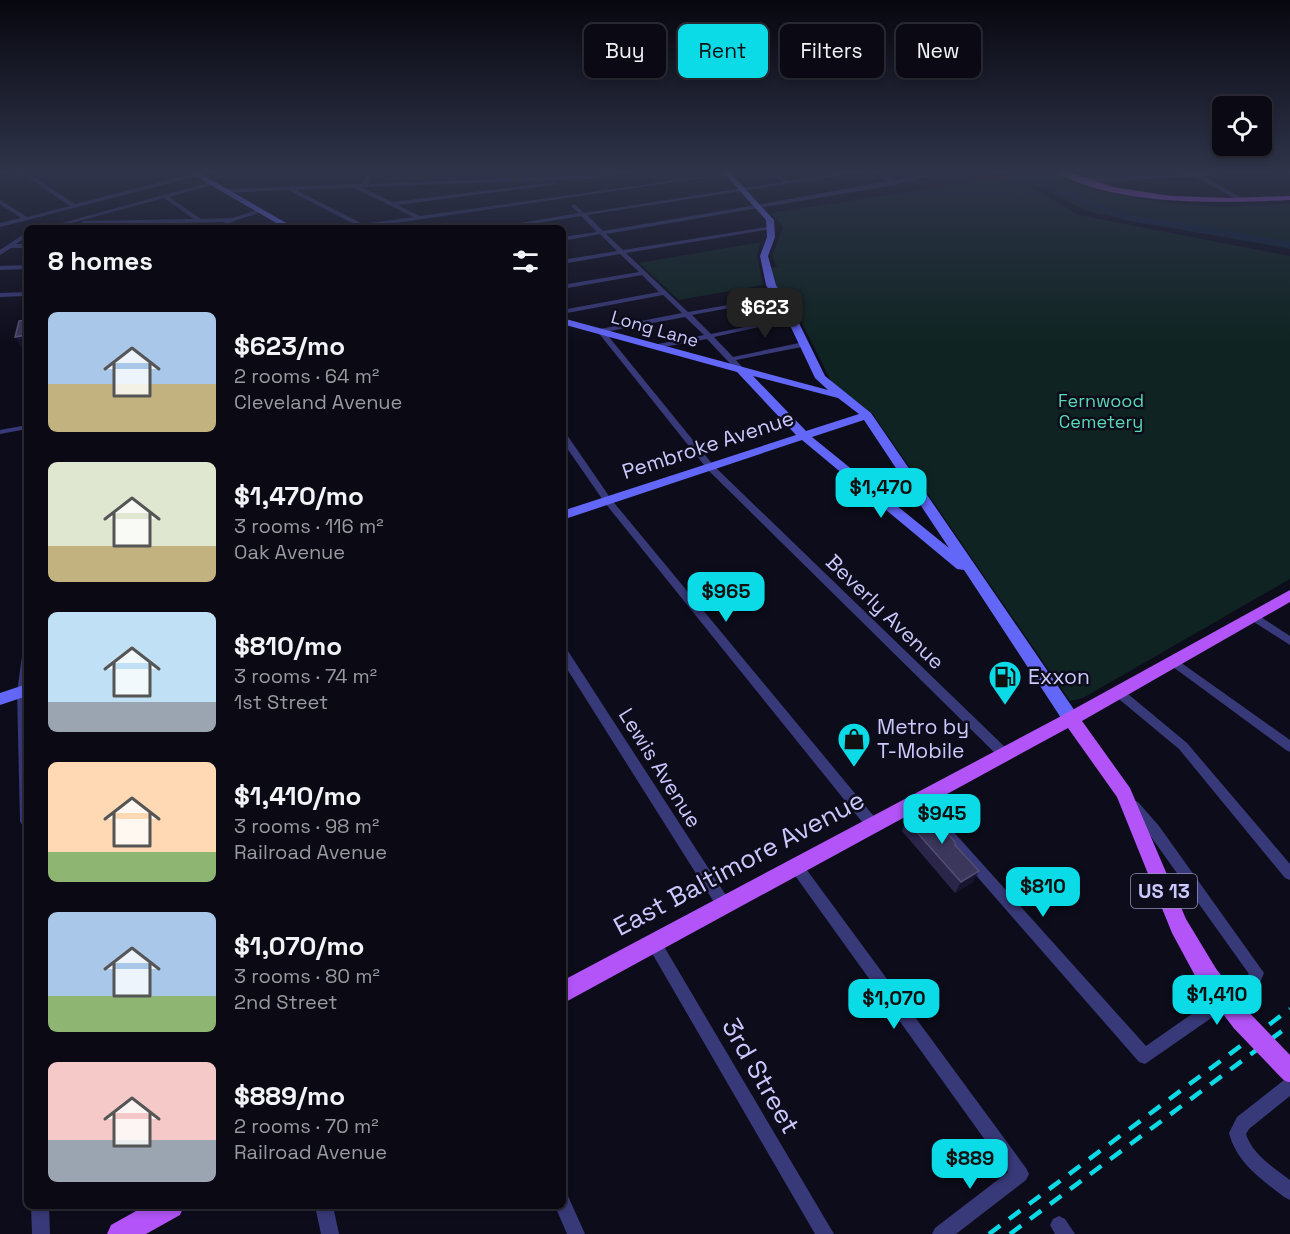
<!DOCTYPE html>
<html lang="en">
<head>
<meta charset="utf-8">
<style>
  :root { --surface:#0a0914; --page:#181722; --text:#f1f3f6; --muted:#999aa0; --line:#2a2a34; --accent:#0adbe6 }
  body { margin:0; font-family:"Space Grotesk",sans-serif; background:var(--page); color:var(--text); height:100vh; display:flex; flex-direction:column; font-size:22px; white-space:nowrap }
  * { box-sizing:border-box; margin:0 }
  p { font-size:20px; color:var(--muted) }
  .icon { flex:none; width:33px; height:33px; fill:none; stroke:currentColor; stroke-width:2; stroke-linecap:round; stroke-linejoin:round }
  .map { position:relative; flex:1; overflow:hidden }
  .panel { position:absolute; left:24px; top:225px; width:542px; height:984px; display:flex; flex-direction:column; background:var(--surface); border-radius:9px; box-shadow:0 3px 9px #0003,0 0 0 2px var(--line) }
  .panel>* { flex:none }
  .banner { position:absolute; left:584px; top:24px; width:570px; height:54px; display:flex; gap:12px }
  .tools { position:absolute; left:1212px; top:96px; display:grid; gap:12px }
  .tools a { display:grid; place-items:center; width:60px; height:60px; border-radius:9px; background:var(--surface); box-shadow:0 3px 9px #0003,0 0 0 2px var(--line); font-size:30px }
  .price { position:absolute; translate:-50% -51px; padding:0 14px; border-radius:12px; background:var(--accent); color:#111; font-size:20px; line-height:39px; filter:drop-shadow(0 2px 3px #0008) }
  .price::after { content:''; position:absolute; left:50%; top:36px; width:18px; height:14px; margin-left:-9px; background:inherit; clip-path:polygon(0 0,100% 0,50% 100%) }
  .price.on { background:#222; color:#fff }
  ul { padding:0; list-style:none }
  li { display:flex; align-items:center; gap:18px; height:150px; padding:0 24px }
  li span { display:grid; place-items:center; flex:none; width:168px; height:120px; border-radius:9px; color:#555 }
  li>.icon { margin-inline-start:auto }
  span .icon { width:72px; height:72px; fill:#fffc; stroke-width:1 }
  li b { font-size:26px }
  h2 { display:flex; justify-content:space-between; align-items:center; height:72px; padding:0 24px; font-size:26px }
  .pill { padding:0 21px; border-radius:9px; background:var(--surface); box-shadow:0 3px 9px #0003,0 0 0 2px var(--line); font-size:21px; line-height:54px }
  .pill.on { background:var(--accent); color:#111 }
  .map>svg:first-child { display:block }
  .green { fill:#0f2422 }
  .lines { fill:none; stroke-linecap:round; stroke-linejoin:round }
  .river { fill:#0d223d; fill-rule:evenodd }
  .street { fill:#383978; fill-rule:evenodd }
  .secondary { fill:#6367f8; fill-rule:evenodd }
  .primary { fill:#b254f7; fill-rule:evenodd }
  .rail { stroke:#0adbe6; stroke-width:4.5; stroke-dasharray:14 11; stroke-linecap:butt }
  .primary-bridge { stroke:#b254f7; stroke-width:22 }
  .wall { fill:#2a2549 }
  .shaded-wall { fill:#17142e }
  .building { fill:#3b375c; stroke:#524e75; stroke-width:1.5 }
  .labels { text-anchor:middle; stroke-width:5; stroke-linejoin:round; paint-order:stroke }
  .far-street-label { font-size:18px; fill:#cbc8fd; stroke:#0d0c1b }
  .far-park-label { font-size:18px; fill:#59d8b2; stroke:#0d0c1b }
  .shield { fill:#0d0c1b; stroke:#9290b9; stroke-width:1.5 }
  .shield-label { font-size:20px; font-weight:bold; fill:#cbc8fd }
  .street-label { font-size:21px; fill:#cbc8fd; stroke:#0d0c1b }
  .poi-label { font-size:21px; fill:#cbc8fd; stroke:#0d0c1b; text-anchor:start }
  .near-street-label { font-size:26px; fill:#cbc8fd; stroke:#0d0c1b }
</style>
</head>
<body>
<div class="map">
<svg width="1290" height="1234" viewBox="0 0 1290 1234">
  <rect width="100%" height="100%" fill="#0d0c1b"/>
  <g class="green">
    <path d="M977,170H1043L1094,190L1168,203L1221,207L1290,204V249L1094,213C1072,207 1053,191 1031,182C1014,174 996,173 977,170Z"/>
    <polygon points="995,178 1016,178 1026,183 1078,215 1290,256 1290,579 1083,698 1070,701 873,414 832,383 790,299 777,287 771,268 777,267 772,256 783,227 771,213"/>
    <polygon points="761,242 757,255 763,285 679,300 639,263"/>
  </g>
  <g class="lines">
    <polygon class="river" points="977,170 1022,173 1129,215 1193,224 1290,242 1290,248 1123,220 1017,178"/>
    <g class="street">
      <polygon points="208,170 234,170 198,174 198,176 0,227 0,223 21,218 0,204 0,200 27,217 70,206 28,177 0,174 0,172 31,175 75,204 192,174 190,172"/>
      <path d="M366,170H371L368,184L590,175L634,170H651L590,179L361,187L392,202L556,182L559,184L397,205L420,216L728,173L730,174L361,228H346L356,225L288,190L224,193L221,191L224,189L359,184L363,183ZM355,188L356,189L414,217L363,224L296,190Z"/>
      <path d="M768,170H773L787,181L858,170H876L893,180L936,173L938,174L894,185L606,234L623,250L773,226V228L771,229L626,253L688,312L779,296V298L777,299L692,315L711,334L792,317L795,319L714,337L733,357L804,342L808,344L807,346L736,360L745,370L741,372H738L707,339L653,349V345L704,335L685,317L605,332L714,466L1009,751L1011,755L1009,759L1005,760L1001,759L708,470L597,331L600,329L682,313L663,295L562,314V310L659,292L642,275L562,289V285L639,272L620,254L562,264V260L617,251L600,234L562,241V237L597,232L581,216L506,228H492L579,213L571,206L574,204L584,213L782,182ZM870,171L888,181L751,206L603,231L587,215Z"/>
      <polygon points="1272,170 1290,170 1290,172 1203,176 1243,199 1241,202 1196,177 1080,182 1077,180 1080,178"/>
      <polygon points="211,182 213,185 169,197 201,219 232,218 261,209 264,211 234,221 222,228 215,228 225,222 84,225 81,223 84,221 194,219 164,198 53,228 44,228"/>
      <polygon points="27,232 27,237 16,244 27,244 27,248 11,248 0,255 0,250"/>
      <polygon points="27,265 27,269 0,270 0,266"/>
      <polygon points="27,292 27,296 0,297 0,293"/>
      <polygon points="27,425 27,429 0,434 0,430"/>
      <polygon points="562,432 565,432 611,499 877,820 879,824 877,828 872,830 867,828 605,503 562,441"/>
      <polygon points="1253,612 1290,636 1290,645 1249,619 1248,616"/>
      <polygon points="562,647 566,648 729,900 731,905 729,910 724,912 719,910 562,661"/>
      <polygon points="27,652 27,827 22,825 20,821 17,692 22,656 23,653"/>
      <polygon points="1173,657 1290,740 1290,752 1286,750 1169,664 1167,661 1169,658"/>
      <polygon points="1118,688 1122,689 1187,743 1290,864 1290,880 1285,878 1179,749 1114,695 1112,692 1114,689"/>
      <polygon points="1133,800 1138,802 1159,826 1264,973 1259,985 1145,1064 1139,1062 939,833 941,829 946,827 951,829 1146,1046 1249,974 1149,834 1128,810 1127,806 1128,802"/>
      <polygon points="796,860 801,862 1026,1168 1029,1174 1026,1180 956,1234 932,1234 935,1228 1008,1172 791,870 789,866 791,862"/>
      <polygon points="654,936 659,938 834,1234 815,1234 649,948 647,943 649,938"/>
      <path d="M1290,1078V1096L1249,1129L1246,1134C1252,1154 1274,1168 1290,1180V1200L1284,1197C1260,1178 1237,1163 1229,1133L1237,1117L1284,1080Z"/>
      <polygon points="562,1193 568,1196 585,1234 567,1234 555,1206 562,1206"/>
      <polygon points="31,1206 49,1206 50,1234 32,1234"/>
      <polygon points="315,1206 333,1206 339,1234 321,1234"/>
      <polygon points="1059,1216 1065,1219 1075,1234 1055,1234 1050,1225 1053,1219"/>
    </g>
    <g class="secondary">
      <polygon points="185,170 194,170 295,228 285,228"/>
      <path d="M721,170H728L774,220L775,237L768,256L776,285L797,319L825,376L871,413L1077,714L1079,719L1077,724L1071,726L1065,724L964,570L957,569L802,440L562,520V511L796,435L737,372L562,324V318L828,390L815,378L787,319L766,285L760,256L767,237L766,220ZM753,376L838,398L859,414L806,431ZM864,420L949,548L812,437Z"/>
      <polygon points="27,684 27,696 0,705 0,693"/>
    </g>
    <g class="primary">
      <path d="M1053,170H1063L1113,187L1171,196L1230,198L1290,196V200C1222,203 1111,207 1053,170Z"/>
      <polygon points="1290,590 1290,602 1082,721 1130,788 1186,919 1215,967 1218,975 1215,983 1207,986 1199,983 1172,933 1117,797 1068,728 562,1004 562,981 1065,714"/>
      <polygon points="145,1206 184,1206 180,1215 146,1234 107,1234 111,1225"/>
    </g>
    <g class="rail">
      <polyline points="989,1234 1290,1009"/>
      <polyline points="1010,1234 1290,1025"/>
    </g>
    <polyline class="primary-bridge" points="1207,975 1243,1022 1290,1071"/>
  </g>
  <polygon class="wall" points="906,820 955,845 973,882 955,893 902,831"/>
  <g class="shaded-wall">
    <polygon points="27,335 27,346 21,347 15,337"/>
    <polygon points="979,871 973,882 955,893 961,882"/>
  </g>
  <g class="building">
    <polygon points="27,320 27,335 15,337 19,321"/>
    <polygon points="926,809 955,842 955,845 979,871 961,882 906,820"/>
  </g>
  <linearGradient id="sky" x2="0" y2="1"><stop stop-color="#07070f"/><stop offset="0.5" stop-color="#2f344a"/><stop offset="1" stop-color="#2f344a" stop-opacity="0"/></linearGradient>
  <rect width="1290" height="343" fill="url(#sky)"/>
  <defs>
    <g id="fuel-pin" transform="scale(1.725)"><path d="M0 17L-7.5 6A9.5 9.5 0 1 1 7.5 6Z" fill="#0adbe6" stroke="#0d0c1b"/><path d="M-5.5-6h7V0h2V4h1.3V-2.5L3-4.5l.8-.8L6-3V5H2.5V1h-1V6h-7ZM-4.2-4.7v3.2H.2V-4.7Z" fill="#111"/></g>
    <g id="shop-pin" transform="scale(1.725)"><path d="M0 17L-7.5 6A9.5 9.5 0 1 1 7.5 6Z" fill="#0adbe6" stroke="#0d0c1b"/><path d="M-5-2.5h2.3a2.7 3.5 0 0 1 5.4 0H5L5.5 6h-11ZM-1.5-2.5h3a1.5 2.3 0 0 0-3 0Z" fill="#111"/></g>
  </defs>
  <g fill-rule="evenodd">
    <use href="#fuel-pin" x="1005" y="677"/>
    <use href="#shop-pin" x="854" y="739"/>
  </g>
  <g class="labels">
    <g class="far-street-label">
      <text transform="translate(655 329) rotate(16)" y="6">Long Lane</text>
    </g>
    <g class="far-park-label">
      <text x="1101" y="407">Fernwood<tspan x="1101" dy="21">Cemetery</tspan></text>
    </g>
    <rect class="shield" x="1131" y="874" width="66" height="34" rx="4.5"/>
    <g class="shield-label">
      <text x="1164" y="898">US 13</text>
    </g>
    <g class="street-label">
      <text transform="translate(708 445) rotate(-18)" y="7">Pembroke Avenue</text>
      <text transform="translate(885 612) rotate(44)" y="7">Beverly Avenue</text>
      <text transform="translate(660 768) rotate(58)" y="7">Lewis Avenue</text>
    </g>
    <g class="poi-label">
      <text x="1028" y="684">Exxon</text>
      <text x="877" y="734">Metro by<tspan x="877" dy="24">T-Mobile</tspan></text>
    </g>
    <g class="near-street-label">
      <text transform="translate(739 863) rotate(-28)" y="9">East Baltimore Avenue</text>
      <text transform="translate(761 1076) rotate(60)" y="9">3rd Street</text>
    </g>
  </g>
</svg>
<div class="tools">
<a><svg class="icon" aria-label="locate" viewBox="0 0 24 24"><circle cx="12" cy="12" r="6"/><path d="M12 2v4M12 18v4M2 12h4M18 12h4"/></svg></a>
</div>
<b class="price on" style="left:765px;top:339px">$623</b>
<b class="price" style="left:881px;top:519px">$1,470</b>
<b class="price" style="left:726px;top:623px">$965</b>
<b class="price" style="left:942px;top:845px">$945</b>
<b class="price" style="left:1043px;top:918px">$810</b>
<b class="price" style="left:1217px;top:1026px">$1,410</b>
<b class="price" style="left:894px;top:1030px">$1,070</b>
<b class="price" style="left:970px;top:1190px">$889</b>
<div class="banner">
<a class="pill">Buy</a>
<a class="pill on">Rent</a>
<a class="pill">Filters</a>
<a class="pill">New</a>
</div>
<section class="panel">
<h2>8 homes<svg class="icon" aria-label="filters" viewBox="0 0 24 24"><path d="M4 7h16M4 17h16"/><circle cx="9" cy="7" r="2"/><circle cx="15" cy="17" r="2"/></svg></h2>
<ul>
<li><span style="background:linear-gradient(#a9c7e8 60%,#c2b280 0)"><svg class="icon" aria-label="home" viewBox="0 0 24 24"><path d="M3 11l9-7 9 7M6 9v11h12V9"/></svg></span><div><b>$623/mo</b><p>2 rooms · 64 m²</p><p>Cleveland Avenue</p></div></li>
<li><span style="background:linear-gradient(#dfe7d0 70%,#c2b280 0)"><svg class="icon" aria-label="home" viewBox="0 0 24 24"><path d="M3 11l9-7 9 7M6 9v11h12V9"/></svg></span><div><b>$1,470/mo</b><p>3 rooms · 116 m²</p><p>Oak Avenue</p></div></li>
<li><span style="background:linear-gradient(#bfe0f5 75%,#9aa5b1 0)"><svg class="icon" aria-label="home" viewBox="0 0 24 24"><path d="M3 11l9-7 9 7M6 9v11h12V9"/></svg></span><div><b>$810/mo</b><p>3 rooms · 74 m²</p><p>1st Street</p></div></li>
<li><span style="background:linear-gradient(#ffd9b3 75%,#8fb573 0)"><svg class="icon" aria-label="home" viewBox="0 0 24 24"><path d="M3 11l9-7 9 7M6 9v11h12V9"/></svg></span><div><b>$1,410/mo</b><p>3 rooms · 98 m²</p><p>Railroad Avenue</p></div></li>
<li><span style="background:linear-gradient(#a9c7e8 70%,#8fb573 0)"><svg class="icon" aria-label="home" viewBox="0 0 24 24"><path d="M3 11l9-7 9 7M6 9v11h12V9"/></svg></span><div><b>$1,070/mo</b><p>3 rooms · 80 m²</p><p>2nd Street</p></div></li>
<li><span style="background:linear-gradient(#f6c9c9 65%,#9aa5b1 0)"><svg class="icon" aria-label="home" viewBox="0 0 24 24"><path d="M3 11l9-7 9 7M6 9v11h12V9"/></svg></span><div><b>$889/mo</b><p>2 rooms · 70 m²</p><p>Railroad Avenue</p></div></li>
</ul>
</section>
</div>
</body>
</html>
